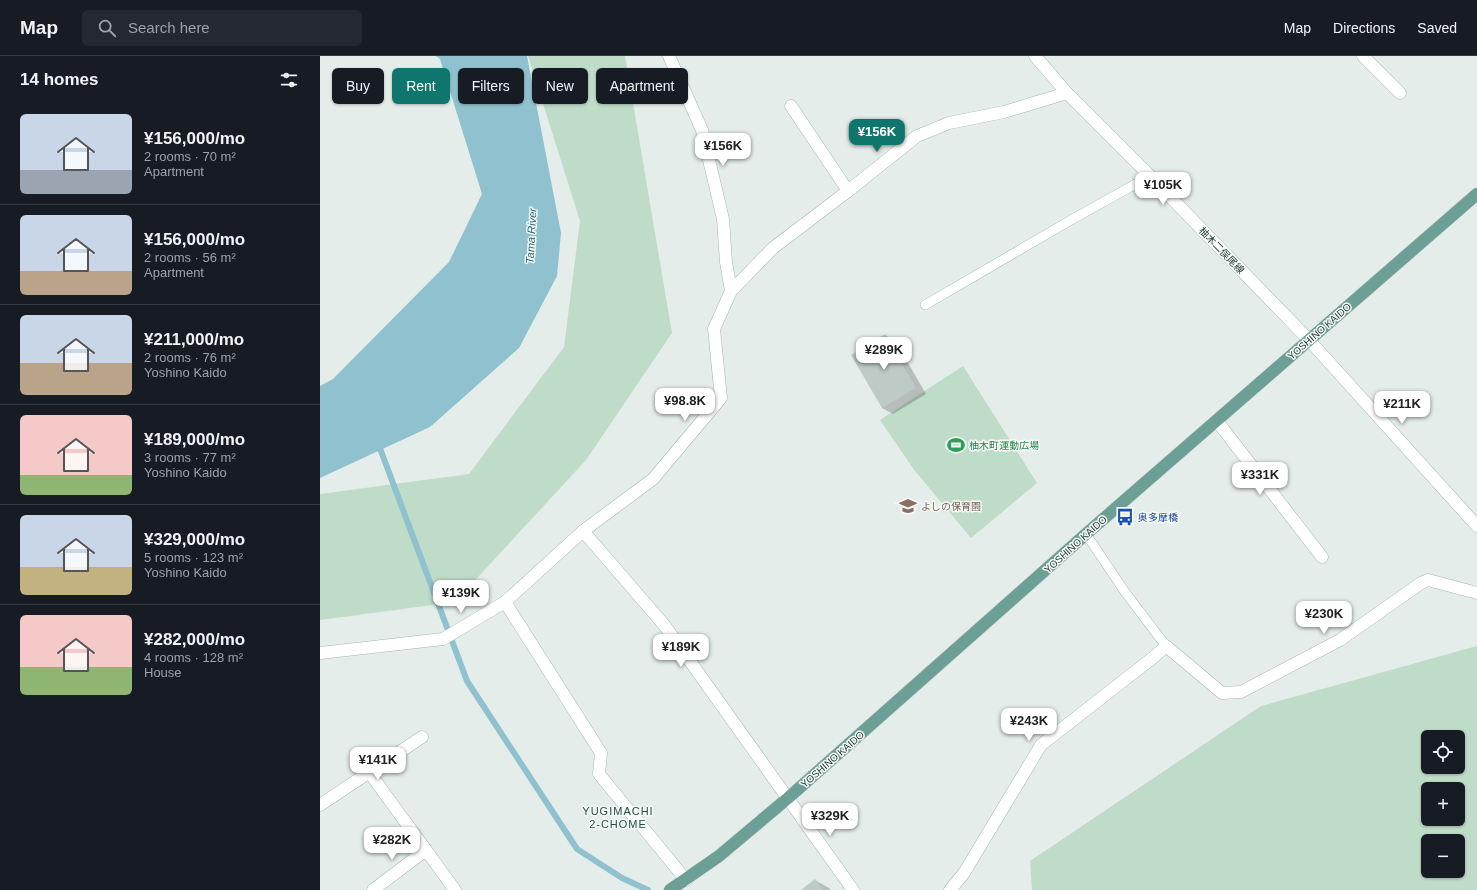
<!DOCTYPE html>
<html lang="en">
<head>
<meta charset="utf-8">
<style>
  :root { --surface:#171b24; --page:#242831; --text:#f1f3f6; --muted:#9ea1a6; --line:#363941; --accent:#0f766e }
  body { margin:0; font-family:Arial,"Noto Sans JP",sans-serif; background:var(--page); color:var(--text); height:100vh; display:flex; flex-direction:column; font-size:15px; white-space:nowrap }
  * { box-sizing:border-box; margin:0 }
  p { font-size:13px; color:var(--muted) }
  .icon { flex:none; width:22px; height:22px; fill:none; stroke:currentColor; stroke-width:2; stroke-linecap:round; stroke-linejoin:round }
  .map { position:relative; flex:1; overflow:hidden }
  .details { display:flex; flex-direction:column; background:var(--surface); width:320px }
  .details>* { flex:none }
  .top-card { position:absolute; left:12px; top:12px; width:380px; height:36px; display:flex; gap:8px }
  .controls { position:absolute; left:1101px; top:674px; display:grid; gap:8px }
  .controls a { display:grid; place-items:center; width:44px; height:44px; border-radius:6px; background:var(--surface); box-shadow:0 1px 3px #0004; font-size:20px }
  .price { position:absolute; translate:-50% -34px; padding:0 9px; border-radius:8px; background:#fff; color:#222; font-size:13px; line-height:26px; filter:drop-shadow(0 1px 2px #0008) }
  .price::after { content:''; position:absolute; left:50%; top:24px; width:12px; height:9px; margin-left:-6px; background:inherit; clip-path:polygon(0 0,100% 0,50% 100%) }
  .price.current { background:var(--accent); color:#fff }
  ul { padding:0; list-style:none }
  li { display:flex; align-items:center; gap:12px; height:100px; padding:0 20px }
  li+li { border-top:1px solid var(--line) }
  li span { display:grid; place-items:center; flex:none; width:112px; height:80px; border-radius:6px; color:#555 }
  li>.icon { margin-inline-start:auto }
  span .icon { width:48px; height:48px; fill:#fffc; stroke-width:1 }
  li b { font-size:17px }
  h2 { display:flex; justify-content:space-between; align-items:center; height:48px; padding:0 20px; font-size:17px }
  .chip { padding:0 14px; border-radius:6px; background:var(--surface); box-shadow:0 1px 3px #0004; font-size:14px; line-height:36px }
  .chip.current { background:var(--accent); color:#fff }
  header { display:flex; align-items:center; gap:24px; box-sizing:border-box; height:56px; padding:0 20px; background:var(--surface); border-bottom:1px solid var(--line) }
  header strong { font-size:19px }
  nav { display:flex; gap:22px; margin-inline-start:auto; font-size:14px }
  .search { width:280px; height:36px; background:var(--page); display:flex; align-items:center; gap:10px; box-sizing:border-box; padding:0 14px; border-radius:6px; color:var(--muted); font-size:15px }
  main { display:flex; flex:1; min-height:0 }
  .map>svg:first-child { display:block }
  .green { fill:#bfdcc8; fill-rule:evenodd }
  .water { fill:#90c1ce }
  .shadow { fill:#0003 }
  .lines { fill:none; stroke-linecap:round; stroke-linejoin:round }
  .stream { stroke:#90c1ce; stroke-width:6 }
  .building { fill:#bdcac6 }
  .lane-casing { stroke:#a7b5b0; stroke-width:10 }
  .street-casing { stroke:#a7b5b0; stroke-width:13 }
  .secondary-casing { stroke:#a3b8b2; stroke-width:13 }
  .primary-casing { stroke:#c2c9c7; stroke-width:13 }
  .lane { stroke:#fff; stroke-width:9 }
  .street { stroke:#fff; stroke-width:12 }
  .secondary { stroke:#fff; stroke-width:12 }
  .primary { stroke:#6c9f95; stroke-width:12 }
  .labels { text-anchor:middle; stroke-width:3; stroke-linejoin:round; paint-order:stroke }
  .street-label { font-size:10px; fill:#253d38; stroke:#f5f9f7 }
  .leisure-label { font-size:10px; fill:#27864d; stroke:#f5f9f7; text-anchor:start }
  .education-label { font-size:10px; fill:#785e54; stroke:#f5f9f7; text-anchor:start }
  .transit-label { font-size:10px; fill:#164399; stroke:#f5f9f7; text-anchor:start }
  .water-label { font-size:11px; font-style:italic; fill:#226476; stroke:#f5f9f7 }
  .neighbourhood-label { font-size:11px; letter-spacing:1px; fill:#224e46; stroke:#f5f9f7 }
</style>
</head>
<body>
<header>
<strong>Map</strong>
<div class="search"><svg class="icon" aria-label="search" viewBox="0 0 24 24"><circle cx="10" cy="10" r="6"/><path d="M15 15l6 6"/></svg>Search here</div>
<nav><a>Map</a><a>Directions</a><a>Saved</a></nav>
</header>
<main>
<section class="details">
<h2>14 homes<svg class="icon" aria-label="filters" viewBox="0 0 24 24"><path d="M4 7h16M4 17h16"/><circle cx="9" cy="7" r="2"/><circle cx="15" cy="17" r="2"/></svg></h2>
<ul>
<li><span style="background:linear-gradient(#c9d6e8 70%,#9aa5b1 0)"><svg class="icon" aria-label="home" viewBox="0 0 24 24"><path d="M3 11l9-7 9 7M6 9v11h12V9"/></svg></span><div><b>¥156,000/mo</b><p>2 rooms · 70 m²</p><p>Apartment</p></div></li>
<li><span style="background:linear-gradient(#c9d6e8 70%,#b9a48a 0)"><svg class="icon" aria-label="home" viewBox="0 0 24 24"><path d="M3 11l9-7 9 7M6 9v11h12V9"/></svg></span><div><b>¥156,000/mo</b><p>2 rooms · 56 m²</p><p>Apartment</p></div></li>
<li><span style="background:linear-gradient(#c9d6e8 60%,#b9a48a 0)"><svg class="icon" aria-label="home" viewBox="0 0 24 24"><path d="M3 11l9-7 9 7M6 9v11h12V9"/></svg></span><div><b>¥211,000/mo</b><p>2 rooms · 76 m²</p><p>Yoshino Kaido</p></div></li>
<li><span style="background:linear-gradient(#f6c9c9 75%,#8fb573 0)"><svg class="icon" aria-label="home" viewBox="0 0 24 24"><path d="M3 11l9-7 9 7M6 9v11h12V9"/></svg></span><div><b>¥189,000/mo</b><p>3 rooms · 77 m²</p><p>Yoshino Kaido</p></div></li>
<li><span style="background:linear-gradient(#c9d6e8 65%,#c2b280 0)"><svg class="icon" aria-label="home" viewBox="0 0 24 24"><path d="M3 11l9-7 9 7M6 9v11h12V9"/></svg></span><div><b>¥329,000/mo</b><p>5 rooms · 123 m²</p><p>Yoshino Kaido</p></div></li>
<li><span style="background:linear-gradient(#f6c9c9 65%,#8fb573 0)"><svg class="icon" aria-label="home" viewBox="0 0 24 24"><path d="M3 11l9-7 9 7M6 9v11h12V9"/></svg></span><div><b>¥282,000/mo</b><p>4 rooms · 128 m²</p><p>House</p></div></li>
</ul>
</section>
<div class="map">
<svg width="1157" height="834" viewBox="0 0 1157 834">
  <rect width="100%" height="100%" fill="#e4ede9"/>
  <g class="green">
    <polygon points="208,0 305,0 352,277 266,404 135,546 0,564 0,438 149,418 244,291 260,165"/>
    <polygon points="643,310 717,427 651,482 595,415 560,364"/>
    <path d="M1157,590V834H712L710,805L941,650ZM1108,681H1138V711H1108ZM1108,733H1138V763H1108ZM1108,785H1138V815H1108Z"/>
  </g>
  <polygon class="water" points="116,0 207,0 241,177 237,220 199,292 110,371 0,422 0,330 13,323 129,206 162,138 120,3"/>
  <g class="shadow">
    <polygon points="565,279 576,286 606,338 573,358 562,352"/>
    <polygon points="495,824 509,832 511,834 482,834"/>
  </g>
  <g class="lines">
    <polyline class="stream" points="58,387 147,625 257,793 302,822 328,834"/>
  </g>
  <g class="building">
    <polygon points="565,278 596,332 562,352 531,299"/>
    <polygon points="495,823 503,834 481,834"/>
  </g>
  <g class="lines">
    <g class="lane-casing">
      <g id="lane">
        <polyline points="605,249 751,164 830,120"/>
        <polyline points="766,478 805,536 846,590"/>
      </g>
    </g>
    <g class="street-casing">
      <g id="street">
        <polyline points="349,0 382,74 403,163 406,206 411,235"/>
        <polyline points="1043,0 1080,37"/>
        <polyline points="471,50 528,135"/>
        <polyline points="989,284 1157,470"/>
        <polyline points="897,365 1002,501"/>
        <polyline points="263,475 345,570 533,834"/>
        <polyline points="185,546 281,697 279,718 366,824"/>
        <polyline points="0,597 123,583 185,546 263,475 333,423 401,342 394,273 411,235 453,192 528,135 597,80 629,67 684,56 747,37"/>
        <polyline points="49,716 135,834"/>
        <polyline points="0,749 102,681"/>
        <polyline points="53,834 106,794"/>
        <polyline points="630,834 644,817 721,689 835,600 846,590 902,637 921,636 1020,584 1101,527 1108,524 1157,537"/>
      </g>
    </g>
    <g class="secondary-casing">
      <polyline id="secondary" points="715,0 747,37 830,120 989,284"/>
    </g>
    <g class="primary-casing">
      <polyline id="primary" points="350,834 399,800 468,742 766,478 1157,138"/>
    </g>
    <use href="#lane" class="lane"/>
    <use href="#street" class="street"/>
    <use href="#secondary" class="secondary"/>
    <use href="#primary" class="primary"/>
  </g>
  <defs>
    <g id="stadium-bare" transform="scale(1.38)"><path d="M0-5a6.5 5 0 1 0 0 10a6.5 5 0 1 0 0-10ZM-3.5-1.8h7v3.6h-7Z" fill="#2e9e5b" stroke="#f5f9f7" stroke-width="2.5" paint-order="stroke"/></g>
    <g id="school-bare" transform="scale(1.38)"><path d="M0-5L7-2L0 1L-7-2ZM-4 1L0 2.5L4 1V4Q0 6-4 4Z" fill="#8d6e63" stroke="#f5f9f7" stroke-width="2.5" paint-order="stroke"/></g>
    <g id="bus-bare" transform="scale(1.38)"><path d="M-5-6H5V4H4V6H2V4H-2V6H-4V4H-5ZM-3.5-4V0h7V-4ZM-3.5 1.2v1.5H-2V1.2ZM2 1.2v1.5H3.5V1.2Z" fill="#1a4fb4" stroke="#f5f9f7" stroke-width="2.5" paint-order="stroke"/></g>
  </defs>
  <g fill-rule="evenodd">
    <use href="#stadium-bare" x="636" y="389"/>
    <use href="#school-bare" x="588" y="450"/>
    <use href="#bus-bare" x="805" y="461"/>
  </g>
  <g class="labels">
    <g class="street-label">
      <text transform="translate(902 194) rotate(46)" y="4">柚木二俣尾線</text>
      <text transform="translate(999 275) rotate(-41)" y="4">YOSHINO KAIDO</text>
      <text transform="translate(755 488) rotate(-42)" y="4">YOSHINO KAIDO</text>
      <text transform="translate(512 703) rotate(-41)" y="4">YOSHINO KAIDO</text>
    </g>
    <g class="leisure-label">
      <text x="649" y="393">柚木町運動広場</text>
    </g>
    <g class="education-label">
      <text x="601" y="454">よしの保育園</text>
    </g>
    <g class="transit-label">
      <text x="818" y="465">奥多摩橋</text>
    </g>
    <g class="water-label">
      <text transform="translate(211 180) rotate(-87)" y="4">Tama River</text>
    </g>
    <g class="neighbourhood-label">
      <text x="298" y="759">YUGIMACHI<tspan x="298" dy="13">2-CHOME</tspan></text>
    </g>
  </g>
</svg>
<div class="controls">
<a><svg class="icon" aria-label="locate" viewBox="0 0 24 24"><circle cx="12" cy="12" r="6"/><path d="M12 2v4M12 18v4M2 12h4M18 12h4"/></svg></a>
<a>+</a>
<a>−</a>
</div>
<b class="price current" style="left:557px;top:97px">¥156K</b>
<b class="price" style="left:403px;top:111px">¥156K</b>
<b class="price" style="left:843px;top:150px">¥105K</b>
<b class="price" style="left:564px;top:315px">¥289K</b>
<b class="price" style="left:365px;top:366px">¥98.8K</b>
<b class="price" style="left:1082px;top:369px">¥211K</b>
<b class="price" style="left:940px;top:440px">¥331K</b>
<b class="price" style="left:141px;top:558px">¥139K</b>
<b class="price" style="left:1004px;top:579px">¥230K</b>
<b class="price" style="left:361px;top:612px">¥189K</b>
<b class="price" style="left:709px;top:686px">¥243K</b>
<b class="price" style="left:58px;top:725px">¥141K</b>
<b class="price" style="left:510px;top:781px">¥329K</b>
<b class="price" style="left:72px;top:805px">¥282K</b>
<div class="top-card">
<a class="chip">Buy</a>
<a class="chip current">Rent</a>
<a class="chip">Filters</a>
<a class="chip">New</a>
<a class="chip">Apartment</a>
</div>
</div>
</main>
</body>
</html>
